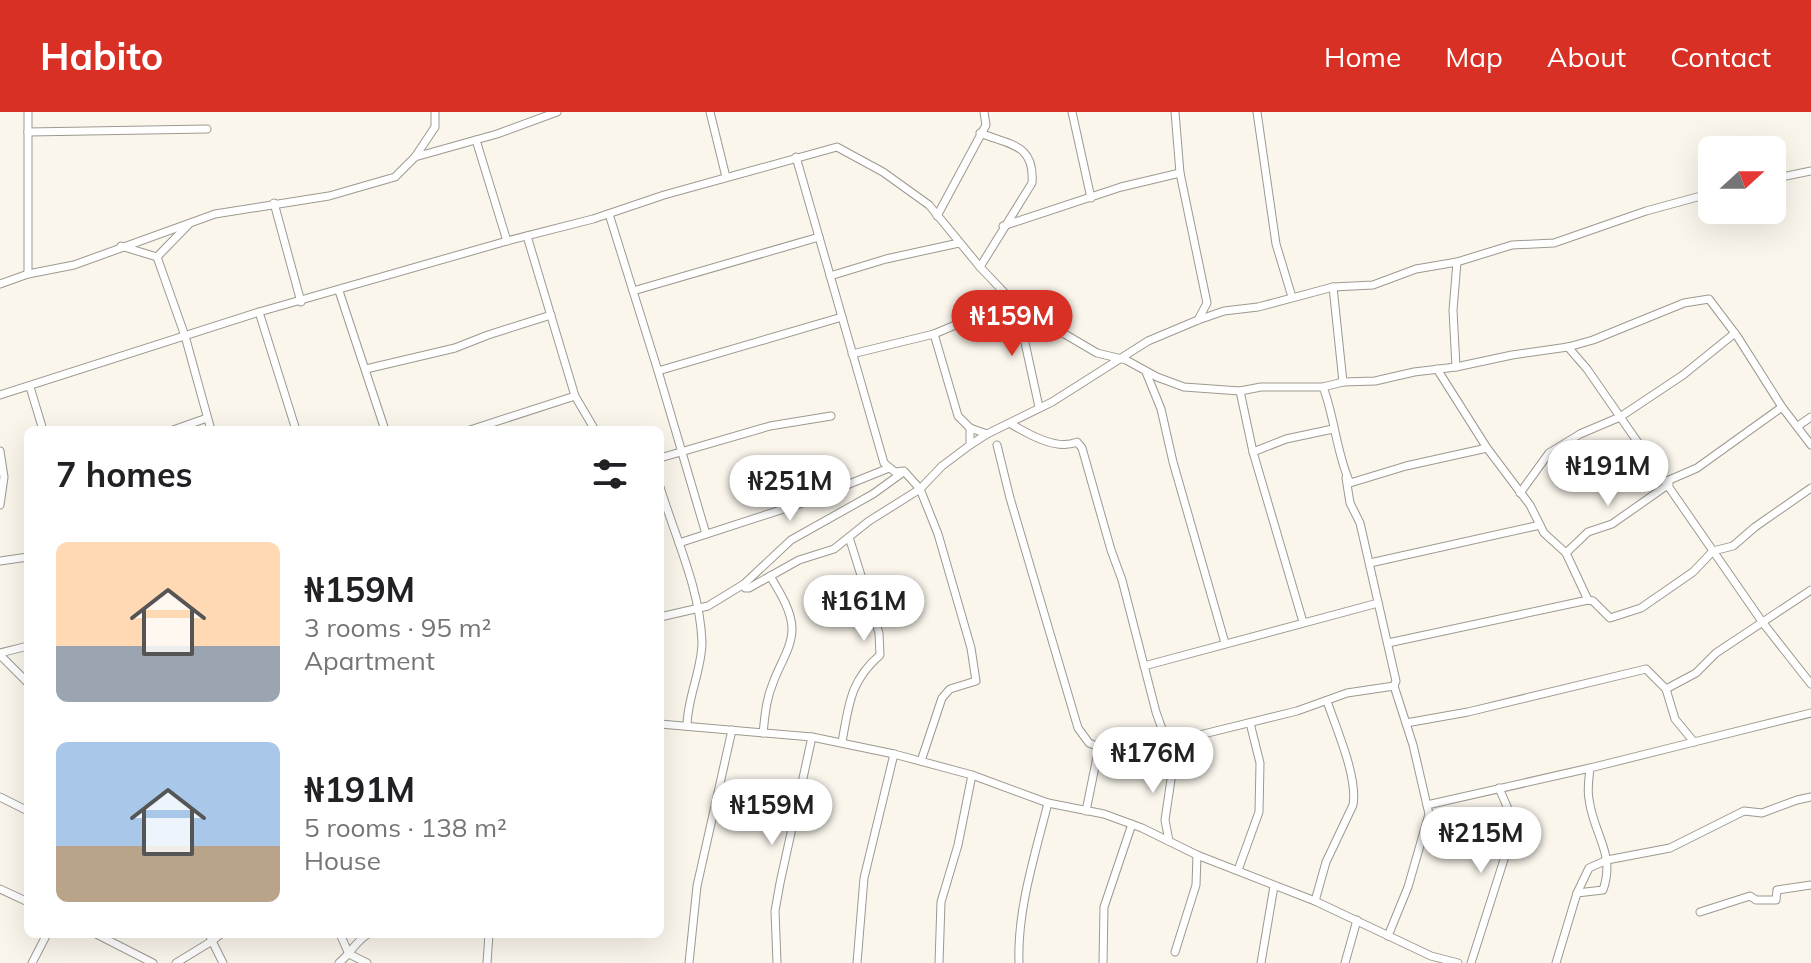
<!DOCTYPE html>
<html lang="en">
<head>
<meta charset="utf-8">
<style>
  :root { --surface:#fff; --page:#f2f2f2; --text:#202124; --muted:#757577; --accent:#d93025 }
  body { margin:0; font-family:Mulish,sans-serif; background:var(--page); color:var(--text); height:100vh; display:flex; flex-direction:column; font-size:30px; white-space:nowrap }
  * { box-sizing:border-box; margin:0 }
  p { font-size:26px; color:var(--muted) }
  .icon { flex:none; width:44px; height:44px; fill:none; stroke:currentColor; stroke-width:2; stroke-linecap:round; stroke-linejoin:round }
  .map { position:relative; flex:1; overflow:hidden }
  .drawer { position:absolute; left:24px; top:314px; width:640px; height:512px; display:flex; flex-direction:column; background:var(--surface); border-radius:12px; box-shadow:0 8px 32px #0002 }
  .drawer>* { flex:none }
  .needle { width:52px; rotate:69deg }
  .tools { position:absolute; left:1698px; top:24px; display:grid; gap:16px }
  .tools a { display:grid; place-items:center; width:88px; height:88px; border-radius:12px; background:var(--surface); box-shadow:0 8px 32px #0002; font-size:40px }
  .price { position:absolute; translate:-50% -68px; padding:0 18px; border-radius:28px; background:#fff; color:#222; font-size:26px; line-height:52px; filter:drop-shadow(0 2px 4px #0008) }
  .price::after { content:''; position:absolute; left:50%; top:48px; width:24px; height:18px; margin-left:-12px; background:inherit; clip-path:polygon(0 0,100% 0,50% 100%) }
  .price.selected { background:var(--accent); color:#fff }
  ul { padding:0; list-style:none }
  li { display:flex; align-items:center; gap:24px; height:200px; padding:0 32px }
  li span { display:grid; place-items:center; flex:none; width:224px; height:160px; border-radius:12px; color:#555 }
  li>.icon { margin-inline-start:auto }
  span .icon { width:96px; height:96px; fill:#fffc; stroke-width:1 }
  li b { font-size:34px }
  h2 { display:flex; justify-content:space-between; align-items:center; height:96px; padding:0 32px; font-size:34px }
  header { display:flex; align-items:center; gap:48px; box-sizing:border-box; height:112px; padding:0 40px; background:var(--accent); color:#fff }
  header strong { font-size:38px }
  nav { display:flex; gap:44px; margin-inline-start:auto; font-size:28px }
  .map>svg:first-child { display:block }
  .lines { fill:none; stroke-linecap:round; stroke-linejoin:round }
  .minor-casing { stroke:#9e9990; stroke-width:9 }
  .minor { stroke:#fff; stroke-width:7 }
</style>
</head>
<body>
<header>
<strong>Habito</strong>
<nav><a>Home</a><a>Map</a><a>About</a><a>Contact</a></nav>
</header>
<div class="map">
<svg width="1811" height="851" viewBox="0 0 1811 851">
  <rect width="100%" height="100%" fill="#faf6ec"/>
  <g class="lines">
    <g class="minor-casing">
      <g id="minor">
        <polyline points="28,0 28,162"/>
        <polyline points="710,0 726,65"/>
        <polyline points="1072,0 1091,86"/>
        <polyline points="1175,0 1180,61 1207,191 1198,208"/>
        <polyline points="1257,0 1276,132 1292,185"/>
        <polyline points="28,20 207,17"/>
        <polyline points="476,28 507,129"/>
        <polyline points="415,45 435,15 435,0"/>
        <polyline points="1772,67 1811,59"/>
        <polyline points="274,91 301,190"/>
        <polyline points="609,102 633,179"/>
        <polyline points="937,104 986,13 984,0"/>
        <polyline points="1003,114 1121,75 1180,61"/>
        <polyline points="527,124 575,284 595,318"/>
        <polyline points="819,125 884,351 895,360 904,359 920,377 938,422 971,536 976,569 950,577 942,586 921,649"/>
        <polyline points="121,134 157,145"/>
        <polyline points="157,145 185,224 211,318"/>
        <polyline points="157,145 189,112"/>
        <path d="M980,155L1032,71C1035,32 1010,33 980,21"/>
        <polyline points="830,164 886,147 959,131"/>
        <polyline points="0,172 28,162 74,153 215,102 329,84 395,65 415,45 497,22 557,0"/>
        <polyline points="1333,175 1343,270"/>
        <polyline points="339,179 385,318"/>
        <polyline points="1017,194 1039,295"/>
        <polyline points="259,200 296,318"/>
        <polyline points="1568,235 1587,257 1763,511 1811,572"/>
        <polyline points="852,242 934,222"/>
        <polyline points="1456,255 1453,198 1457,150"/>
        <polyline points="366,257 455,236 488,223 551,203"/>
        <polyline points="1437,257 1487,336 1530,393 1544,421 1566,441 1588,488"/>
        <polyline points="658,259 633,179 819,125 796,45"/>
        <polyline points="1146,260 1161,297 1173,350 1225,531"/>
        <polyline points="30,275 43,318"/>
        <path d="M1323,275C1335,306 1336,340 1350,371L1406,354L1487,336"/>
        <polyline points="1240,279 1253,340 1303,510"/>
        <polyline points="0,283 259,200 507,129 593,107 664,83 837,35 883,60 929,93 980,155 1017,194 1097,241 1126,248 1157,265 1184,275 1240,279 1261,275 1323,275 1343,270 1375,269 1414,260 1456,255 1512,243 1568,235 1593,228 1684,191 1709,187 1737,224 1782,295 1811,333"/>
        <path d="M1011,312C1028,322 1057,339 1077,330L1082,336L1111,438L1122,468L1156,600L1167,631L1297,599L1347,581L1394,574"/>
        <polyline points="1798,314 1811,305"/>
        <polyline points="173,318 207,306"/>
        <polyline points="470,318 575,284"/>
        <polyline points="987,322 970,316 958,304 934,222 1012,189"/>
        <polyline points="970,333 987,322 1052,290 1148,229 1198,208 1224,199 1258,195 1333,175 1373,173 1416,157 1457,150 1512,133 1554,131 1646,99 1712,81"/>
        <polyline points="997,333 1010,386 1078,616 1089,631 1099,635 1086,699"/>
        <polyline points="0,339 4,365 0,393"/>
        <polyline points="1253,340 1286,327 1333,317"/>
        <polyline points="660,346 770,314 831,304"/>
        <polyline points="1667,369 1697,356 1782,295"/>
        <polyline points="1350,371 1346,366 1350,391 1360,411 1365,433 1396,569 1394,574 1413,633 1429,702 1408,775 1388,824"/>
        <path d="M660,375C675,425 700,476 702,530C702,558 687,586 687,614"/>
        <polyline points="1520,381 1549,341 1580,322 1620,305 1683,263 1735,221"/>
        <polyline points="706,422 658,259 842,205"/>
        <polyline points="679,431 802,391 889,356"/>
        <polyline points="1566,441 1588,420 1612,412 1669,372"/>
        <polyline points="0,449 28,445"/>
        <polyline points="1370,451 1540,413"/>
        <polyline points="744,472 745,476 749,476 799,448 834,437 869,409 920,377 942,354 970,333 970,316"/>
        <polyline points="660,505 708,494 744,472 791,428 873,382 902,361"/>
        <polyline points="1388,531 1588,488 1593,489 1610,506 1641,496 1693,460 1713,439 1733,434 1755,415 1811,376"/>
        <polyline points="0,541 28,534"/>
        <polyline points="0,543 28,571"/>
        <polyline points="1144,554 1378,491"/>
        <polyline points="1666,577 1675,607 1694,630 1811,601"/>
        <polyline points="1406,611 1468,600 1646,557 1666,577 1696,561 1716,541 1811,478"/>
        <polyline points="660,612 812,625 894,642 972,663 1048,691 1104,702 1142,716 1197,743 1315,789 1431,844 1458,851"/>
        <path d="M763,621C765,604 766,587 773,571C779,553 792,536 792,517C792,499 779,479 770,464"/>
        <path d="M842,630C849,592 850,569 880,543L879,521L849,425"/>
        <polyline points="1167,631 1173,654 1165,708 1169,729"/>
        <polyline points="0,685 28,699"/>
        <polyline points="1427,693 1590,656"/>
        <polyline points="1238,758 1259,700 1260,651 1250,611"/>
        <polyline points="0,777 28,790"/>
        <polyline points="1577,781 1589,756 1607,748 1670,736 1744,699 1762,701 1797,688 1811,685"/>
        <path d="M1315,789L1326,750L1353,693C1358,665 1336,616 1327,589"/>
        <polyline points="1700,800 1750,784 1756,788 1776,788 1777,778 1811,773"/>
        <polyline points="96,822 153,851"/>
        <polyline points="209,822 212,829 221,822"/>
        <polyline points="340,822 349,842 367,851"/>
        <polyline points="1175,840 1196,773 1197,743"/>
        <polyline points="32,851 47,822"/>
        <polyline points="176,851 212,829 223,851"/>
        <path d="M339,851C351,841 355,830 368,822"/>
        <polyline points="487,851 489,822"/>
        <polyline points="689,851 697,774 732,618"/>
        <polyline points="777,851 775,799 780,771 812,625"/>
        <polyline points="857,851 864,766 894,642"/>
        <polyline points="939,851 941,790 958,733 972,663"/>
        <path d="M1019,851C1017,798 1035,743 1048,691"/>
        <polyline points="1103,851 1104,795 1132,712"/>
        <polyline points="1261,851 1274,774"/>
        <polyline points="1345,851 1357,808"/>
        <polyline points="1471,851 1515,713 1499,676"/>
        <path d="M1556,851L1577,781L1603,778C1616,741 1593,722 1589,687C1587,677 1589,666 1590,656L1694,630"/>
      </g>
    </g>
    <use href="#minor" class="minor"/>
  </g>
</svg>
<div class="tools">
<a><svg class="needle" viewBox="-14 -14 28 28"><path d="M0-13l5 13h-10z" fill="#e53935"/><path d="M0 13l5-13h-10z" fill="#757577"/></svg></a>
</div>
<b class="price selected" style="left:1012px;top:246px">₦159M</b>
<b class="price" style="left:1608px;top:396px">₦191M</b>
<b class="price" style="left:790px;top:411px">₦251M</b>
<b class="price" style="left:864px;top:531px">₦161M</b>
<b class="price" style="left:1153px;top:683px">₦176M</b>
<b class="price" style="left:772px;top:735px">₦159M</b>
<b class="price" style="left:1481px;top:763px">₦215M</b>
<section class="drawer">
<h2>7 homes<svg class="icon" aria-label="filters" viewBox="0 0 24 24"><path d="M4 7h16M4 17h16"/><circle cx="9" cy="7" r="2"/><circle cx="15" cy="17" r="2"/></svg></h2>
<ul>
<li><span style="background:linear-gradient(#ffd9b3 65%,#9aa5b1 0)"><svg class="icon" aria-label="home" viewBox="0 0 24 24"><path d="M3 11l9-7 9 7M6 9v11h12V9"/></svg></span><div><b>₦159M</b><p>3 rooms · 95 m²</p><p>Apartment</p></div></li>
<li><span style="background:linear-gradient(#a9c7e8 65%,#b9a48a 0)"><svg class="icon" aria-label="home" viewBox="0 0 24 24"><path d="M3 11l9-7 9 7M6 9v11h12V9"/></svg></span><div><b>₦191M</b><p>5 rooms · 138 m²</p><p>House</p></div></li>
</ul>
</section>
</div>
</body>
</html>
